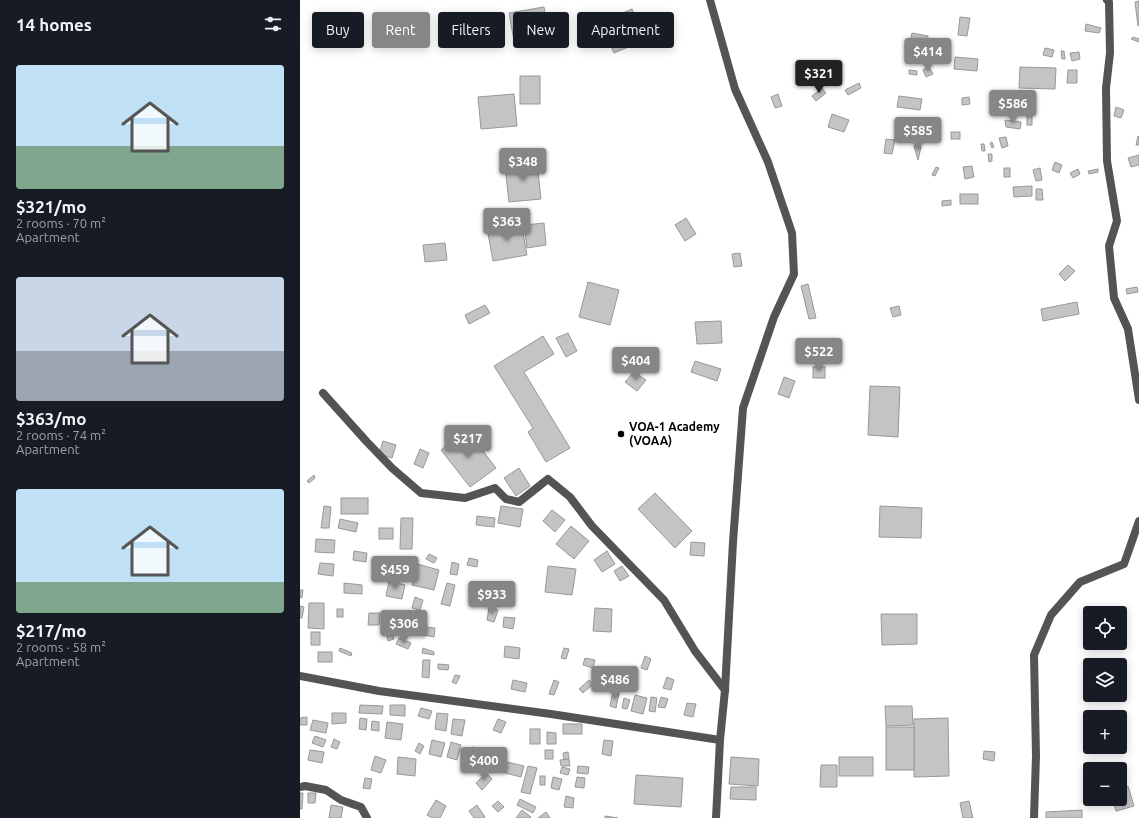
<!DOCTYPE html>
<html lang="en">
<head>
<meta charset="utf-8">
<style>
  :root { --surface:#171b24; --page:#20242c; --text:#f1f3f6; --muted:#9ea1a6; --accent:#858687 }
  body { margin:0; font-family:Ubuntu,sans-serif; background:var(--page); color:var(--text); height:100vh; display:flex; flex-direction:column; font-size:15px; white-space:nowrap }
  * { box-sizing:border-box; margin:0 }
  p { font-size:13px; color:var(--muted) }
  .icon { flex:none; width:22px; height:22px; fill:none; stroke:currentColor; stroke-width:2; stroke-linecap:round; stroke-linejoin:round }
  .map { position:relative; flex:1; overflow:hidden }
  .panel { display:flex; flex-direction:column; background:var(--surface); width:300px }
  .panel>* { flex:none }
  .guide { position:absolute; left:12px; top:12px; width:380px; height:36px; display:flex; gap:8px }
  .controls { position:absolute; left:783px; top:606px; display:grid; gap:8px }
  .controls a { display:grid; place-items:center; width:44px; height:44px; border-radius:4px; background:var(--surface); box-shadow:0 2px 10px #0003; font-size:20px }
  .price { position:absolute; translate:-50% -34px; padding:0 9px; border-radius:4px; background:var(--accent); color:#fff; font-size:13px; line-height:26px; filter:drop-shadow(0 1px 2px #0008) }
  .price::after { content:''; position:absolute; left:50%; top:24px; width:12px; height:9px; margin-left:-6px; background:inherit; clip-path:polygon(0 0,100% 0,50% 100%) }
  .price.active { background:#222; color:#fff }
  ul { padding:0; list-style:none }
  li { display:grid; align-content:center; gap:8px; height:212px; padding:0 16px }
  li span { display:grid; place-items:center; height:124px; border-radius:4px; color:#555 }
  li>.icon { margin-inline-start:auto }
  span .icon { width:72px; height:72px; fill:#fffc; stroke-width:1 }
  li b { font-size:17px }
  h2 { display:flex; justify-content:space-between; align-items:center; height:48px; padding:0 16px; font-size:17px }
  .tag { padding:0 14px; border-radius:4px; background:var(--surface); box-shadow:0 2px 10px #0003; font-size:14px; line-height:36px }
  .tag.active { background:var(--accent); color:#fff }
  main { display:flex; flex:1; min-height:0 }
  .map>svg:first-child { display:block }
  .building { fill:#c4c4c4; stroke:#989898 }
  .lines { fill:none; stroke-linecap:round; stroke-linejoin:round }
  .street { stroke:#545454; stroke-width:8 }
  .poi-dot { fill:#000; stroke:#fff; stroke-width:1.5 }
  .labels { text-anchor:middle; stroke-width:3; stroke-linejoin:round; paint-order:stroke }
  .poi-label { font-size:12px; font-weight:bold; fill:#000; stroke:#fff; text-anchor:start }
</style>
</head>
<body>
<main>
<section class="panel">
<h2>14 homes<svg class="icon" aria-label="filters" viewBox="0 0 24 24"><path d="M4 7h16M4 17h16"/><circle cx="9" cy="7" r="2"/><circle cx="15" cy="17" r="2"/></svg></h2>
<ul>
<li><span style="background:linear-gradient(#bfe0f5 65%,#7fa58c 0)"><svg class="icon" aria-label="home" viewBox="0 0 24 24"><path d="M3 11l9-7 9 7M6 9v11h12V9"/></svg></span><div><b>$321/mo</b><p>2 rooms · 70 m²</p><p>Apartment</p></div></li>
<li><span style="background:linear-gradient(#c9d6e8 60%,#9aa5b1 0)"><svg class="icon" aria-label="home" viewBox="0 0 24 24"><path d="M3 11l9-7 9 7M6 9v11h12V9"/></svg></span><div><b>$363/mo</b><p>2 rooms · 74 m²</p><p>Apartment</p></div></li>
<li><span style="background:linear-gradient(#bfe0f5 75%,#7fa58c 0)"><svg class="icon" aria-label="home" viewBox="0 0 24 24"><path d="M3 11l9-7 9 7M6 9v11h12V9"/></svg></span><div><b>$217/mo</b><p>2 rooms · 58 m²</p><p>Apartment</p></div></li>
</ul>
</section>
<div class="map">
<svg width="839" height="818" viewBox="0 0 839 818">
  <rect width="100%" height="100%" fill="#fff"/>
  <g class="building">
    <polygon points="839,1 839,25 838,26 835,2"/>
    <polygon points="244,7 250,39 215,46 209,13"/>
    <polygon points="332,9 345,40 314,53 301,22"/>
    <polygon points="660,17 670,18 667,36 658,35"/>
    <polygon points="786,24 801,28 799,33 785,31"/>
    <polygon points="612,33 628,36 627,45 610,42"/>
    <polygon points="833,37 839,39 839,42 831,39"/>
    <polygon points="745,48 754,50 752,57 743,55"/>
    <polygon points="761,51 764,51 765,59 762,59"/>
    <polygon points="779,52 780,59 772,61 770,53"/>
    <polygon points="655,57 678,59 677,71 654,69"/>
    <polygon points="629,67 633,74 626,77 623,70"/>
    <polygon points="720,67 756,68 755,89 719,88"/>
    <polygon points="609,70 617,71 617,75 609,74"/>
    <polygon points="768,70 777,70 777,83 767,83"/>
    <rect x="220" y="76" width="20" height="28"/>
    <polygon points="559,83 561,88 548,95 545,90"/>
    <polygon points="522,88 526,93 516,101 512,96"/>
    <polygon points="214,94 217,126 181,129 178,97"/>
    <polygon points="478,94 482,106 475,108 471,97"/>
    <polygon points="599,96 622,99 620,110 597,107"/>
    <polygon points="669,97 670,104 662,105 662,98"/>
    <polygon points="706,100 718,100 718,115 706,114"/>
    <polygon points="816,107 824,110 821,118 814,116"/>
    <rect x="727" y="113" width="5" height="12"/>
    <polygon points="532,114 549,120 544,132 528,127"/>
    <polygon points="705,120 721,122 720,129 706,127"/>
    <polygon points="623,122 634,125 633,131 622,128"/>
    <rect x="651" y="132" width="9" height="7"/>
    <polygon points="838,136 839,137 839,145 836,145"/>
    <polygon points="706,137 708,146 702,148 699,138"/>
    <polygon points="586,139 595,140 592,154 584,153"/>
    <polygon points="692,142 694,147 692,148 690,143"/>
    <polygon points="681,144 684,144 685,151 682,151"/>
    <polygon points="614,146 621,147 618,160"/>
    <polygon points="688,154 692,154 692,161 689,162"/>
    <polygon points="839,155 839,165 831,167 828,158"/>
    <polygon points="755,162 762,165 759,173 752,170"/>
    <polygon points="237,163 241,199 209,202 205,166"/>
    <polygon points="672,166 674,177 665,179 663,167"/>
    <polygon points="636,167 639,168 635,176 632,175"/>
    <rect x="704" y="168" width="6" height="9"/>
    <polygon points="740,168 742,180 736,181 733,170"/>
    <polygon points="778,169 780,174 773,178 770,173"/>
    <polygon points="798,169 798,172 789,174 788,171"/>
    <polygon points="732,186 732,196 714,197 713,187"/>
    <polygon points="736,189 742,189 743,200 736,200"/>
    <rect x="660" y="194" width="18" height="10"/>
    <polygon points="651,200 651,205 642,206 642,201"/>
    <polygon points="386,218 396,234 385,241 375,225"/>
    <polygon points="221,222 227,255 193,261 187,228"/>
    <polygon points="244,223 246,245 227,248 224,225"/>
    <polygon points="145,243 147,260 125,262 123,245"/>
    <polygon points="440,253 442,266 434,267 432,254"/>
    <polygon points="768,265 775,271 765,281 759,274"/>
    <polygon points="288,282 319,290 310,325 279,317"/>
    <polygon points="508,284 516,318 509,319 501,286"/>
    <polygon points="837,287 838,292 827,294 826,289"/>
    <polygon points="777,302 779,314 743,321 741,309"/>
    <polygon points="185,305 190,313 169,324 165,315"/>
    <polygon points="599,306 601,315 593,317 590,308"/>
    <polygon points="421,321 422,343 397,344 395,322"/>
    <polygon points="268,333 277,351 266,357 256,338"/>
    <polygon points="243,336 254,354 224,372 270,448 246,462 228,432 233,428 194,366"/>
    <polygon points="395,361 421,369 417,381 391,372"/>
    <rect x="513" y="367" width="12" height="11"/>
    <polygon points="334,372 346,380 337,391 325,382"/>
    <polygon points="484,377 495,381 489,398 478,394"/>
    <polygon points="570,386 600,387 598,437 568,435"/>
    <polygon points="167,430 196,468 170,487 141,450"/>
    <polygon points="83,441 96,445 92,458 79,454"/>
    <polygon points="120,449 129,453 123,468 114,464"/>
    <polygon points="219,468 230,486 216,496 204,478"/>
    <polygon points="14,475 15,478 9,483 7,481"/>
    <polygon points="355,493 392,531 375,548 338,509"/>
    <rect x="41" y="498" width="27" height="16"/>
    <polygon points="24,506 31,507 29,528 21,528"/>
    <polygon points="201,506 223,509 220,527 198,523"/>
    <polygon points="580,506 622,508 621,538 579,537"/>
    <polygon points="252,510 265,520 255,532 243,521"/>
    <polygon points="177,516 195,518 194,527 176,525"/>
    <polygon points="101,518 113,518 112,549 100,549"/>
    <polygon points="40,519 58,523 56,532 38,528"/>
    <polygon points="271,526 289,541 274,559 256,544"/>
    <rect x="79" y="528" width="14" height="11"/>
    <polygon points="16,539 35,540 34,553 15,552"/>
    <polygon points="391,542 405,543 404,556 390,555"/>
    <polygon points="54,551 67,553 66,562 53,560"/>
    <polygon points="307,551 315,564 302,572 294,560"/>
    <polygon points="129,554 137,558 134,563 126,559"/>
    <polygon points="169,558 178,560 177,567 167,565"/>
    <polygon points="152,562 159,564 157,575 150,574"/>
    <polygon points="20,563 34,564 33,576 18,574"/>
    <polygon points="117,564 139,570 134,590 112,585"/>
    <polygon points="248,566 276,569 272,595 245,592"/>
    <polygon points="322,566 329,576 320,581 314,571"/>
    <polygon points="89,581 105,585 102,599 86,596"/>
    <polygon points="44,583 62,585 62,594 44,593"/>
    <polygon points="147,583 155,585 150,606 141,604"/>
    <polygon points="0,590 3,590 2,598 0,597"/>
    <polygon points="115,597 123,600 120,610 112,608"/>
    <polygon points="9,603 24,603 24,629 8,628"/>
    <polygon points="0,606 4,607 2,618 0,618"/>
    <polygon points="189,608 198,610 194,622 187,620"/>
    <polygon points="295,608 312,609 311,632 293,631"/>
    <rect x="37" y="609" width="6" height="8"/>
    <polygon points="69,613 80,613 79,625 68,625"/>
    <polygon points="581,614 617,614 617,644 582,645"/>
    <polygon points="204,617 215,618 213,629 203,627"/>
    <polygon points="98,622 114,622 113,630 98,630"/>
    <polygon points="125,627 135,628 134,637 124,635"/>
    <rect x="11" y="632" width="9" height="13"/>
    <polygon points="93,635 94,639 88,641 87,636"/>
    <polygon points="99,638 111,643 108,649 96,644"/>
    <polygon points="205,646 220,648 219,659 204,657"/>
    <polygon points="40,648 52,653 51,656 39,651"/>
    <polygon points="123,648 134,652 134,655 122,653"/>
    <polygon points="264,648 269,649 266,659 261,658"/>
    <rect x="18" y="652" width="14" height="10"/>
    <polygon points="345,656 351,659 347,670 341,668"/>
    <polygon points="285,658 295,660 293,668 283,665"/>
    <polygon points="123,660 130,660 129,678 122,677"/>
    <polygon points="138,664 149,665 148,670 138,669"/>
    <polygon points="155,675 160,676 156,684 152,682"/>
    <polygon points="367,677 374,680 371,690 363,688"/>
    <polygon points="213,680 227,683 225,692 211,689"/>
    <polygon points="254,680 259,682 254,695 249,694"/>
    <polygon points="289,680 293,684 283,693 279,689"/>
    <polygon points="313,692 319,693 316,708 310,706"/>
    <polygon points="335,695 347,698 343,714 331,711"/>
    <polygon points="351,697 357,698 355,712 349,711"/>
    <polygon points="361,697 368,699 365,708 358,707"/>
    <polygon points="324,698 330,700 327,709 322,708"/>
    <polygon points="387,703 396,704 393,717 384,715"/>
    <polygon points="60,705 83,706 82,714 59,713"/>
    <polygon points="90,705 105,705 105,716 90,715"/>
    <polygon points="585,706 612,706 613,725 586,726"/>
    <polygon points="121,708 132,711 129,719 118,716"/>
    <polygon points="32,713 46,713 46,723 32,724"/>
    <polygon points="137,713 148,714 146,731 135,729"/>
    <polygon points="7,717 7,725 0,725 0,718"/>
    <polygon points="60,718 67,719 66,730 59,729"/>
    <polygon points="648,718 649,776 614,777 614,719"/>
    <polygon points="153,719 165,720 162,736 151,734"/>
    <polygon points="198,719 206,722 201,733 193,730"/>
    <polygon points="13,720 28,723 26,733 10,730"/>
    <polygon points="72,721 79,722 79,731 71,730"/>
    <polygon points="87,722 103,724 101,740 85,738"/>
    <rect x="263" y="724" width="19" height="10"/>
    <rect x="586" y="727" width="28" height="43"/>
    <rect x="230" y="729" width="10" height="15"/>
    <polygon points="247,732 256,733 256,744 247,744"/>
    <polygon points="15,736 26,740 23,747 12,743"/>
    <polygon points="34,739 40,742 37,749 31,747"/>
    <polygon points="132,740 145,743 141,757 129,754"/>
    <polygon points="304,740 313,741 311,756 302,754"/>
    <polygon points="151,742 161,745 157,760 147,757"/>
    <polygon points="119,743 124,746 120,754 115,751"/>
    <polygon points="172,747 181,749 179,756 170,753"/>
    <polygon points="10,750 24,752 22,763 8,760"/>
    <rect x="245" y="750" width="8" height="9"/>
    <polygon points="684,751 695,752 694,761 683,759"/>
    <polygon points="268,752 269,759 264,760 263,753"/>
    <polygon points="75,756 86,760 81,773 71,770"/>
    <polygon points="98,757 116,759 115,776 97,774"/>
    <polygon points="431,757 459,759 458,786 429,784"/>
    <rect x="539" y="757" width="34" height="19"/>
    <polygon points="269,759 270,766 261,766 260,760"/>
    <polygon points="207,762 224,766 221,777 205,773"/>
    <polygon points="521,765 537,765 537,787 520,787"/>
    <polygon points="228,766 237,768 230,794 221,792"/>
    <polygon points="278,766 289,767 288,774 277,773"/>
    <polygon points="262,767 270,769 268,775 260,773"/>
    <polygon points="186,773 192,779 182,790 176,783"/>
    <polygon points="336,775 383,778 381,807 334,804"/>
    <rect x="240" y="776" width="5" height="9"/>
    <polygon points="253,777 262,779 259,790 251,788"/>
    <polygon points="277,777 285,778 284,788 275,787"/>
    <polygon points="65,778 72,779 70,789 63,788"/>
    <polygon points="828,786 834,806 816,811 812,799 820,799 820,789"/>
    <polygon points="431,787 456,787 456,800 430,799"/>
    <polygon points="0,793 3,793 2,809 0,809"/>
    <polygon points="8,793 16,793 15,803 8,803"/>
    <polygon points="266,796 274,798 273,808 264,807"/>
    <polygon points="220,799 236,807 233,813 217,805"/>
    <polygon points="136,800 146,806 140,818 132,818 127,815"/>
    <polygon points="198,801 204,807 198,812 192,806"/>
    <polygon points="669,801 673,818 663,818 660,803"/>
    <polygon points="31,805 43,807 41,818 29,818"/>
    <polygon points="177,805 185,817 183,818 174,818 169,811"/>
    <polygon points="222,810 231,817 230,818 216,818"/>
    <polygon points="782,810 782,818 746,818 746,812"/>
    <polygon points="246,812 250,818 238,818"/>
    <polygon points="305,816 318,818 305,818"/>
  </g>
  <g class="lines">
    <g class="street">
      <polyline points="410,0 435,89 468,162 492,233 494,274 474,317 443,408 433,542 425,690 420,740 416,818"/>
      <polyline points="807,0 809,2 810,53 806,88 807,161 817,221 809,246 814,298 828,329 839,400"/>
      <polyline points="23,393 67,442 92,468 121,493 165,498 195,488 206,499 219,502 248,479 270,497 292,526 364,600 395,651 425,690"/>
      <polyline points="0,676 79,691 251,714 420,740"/>
      <polyline points="0,787 5,786 26,790 41,800 61,807 67,818"/>
      <polyline points="734,818 736,756 734,655 751,615 780,582 824,564 839,521"/>
    </g>
  </g>
  <circle class="poi-dot" cx="321" cy="434" r="4"/>
  <g class="labels">
    <g class="poi-label">
      <text x="329" y="431">VOA-1 Academy<tspan x="329" dy="14">(VOAA)</tspan></text>
    </g>
  </g>
</svg>
<div class="controls">
<a><svg class="icon" aria-label="locate" viewBox="0 0 24 24"><circle cx="12" cy="12" r="6"/><path d="M12 2v4M12 18v4M2 12h4M18 12h4"/></svg></a>
<a><svg class="icon" aria-label="layers" viewBox="0 0 24 24"><path d="M12 4l9 5-9 5-9-5zM3 14l9 5 9-5"/></svg></a>
<a>+</a>
<a>−</a>
</div>
<b class="price" style="left:628px;top:72px">$414</b>
<b class="price active" style="left:519px;top:94px">$321</b>
<b class="price" style="left:713px;top:124px">$586</b>
<b class="price" style="left:618px;top:151px">$585</b>
<b class="price" style="left:223px;top:182px">$348</b>
<b class="price" style="left:207px;top:242px">$363</b>
<b class="price" style="left:519px;top:372px">$522</b>
<b class="price" style="left:336px;top:381px">$404</b>
<b class="price" style="left:168px;top:459px">$217</b>
<b class="price" style="left:95px;top:590px">$459</b>
<b class="price" style="left:192px;top:615px">$933</b>
<b class="price" style="left:104px;top:644px">$306</b>
<b class="price" style="left:315px;top:700px">$486</b>
<b class="price" style="left:184px;top:781px">$400</b>
<div class="guide">
<a class="tag">Buy</a>
<a class="tag active">Rent</a>
<a class="tag">Filters</a>
<a class="tag">New</a>
<a class="tag">Apartment</a>
</div>
</div>
</main>
</body>
</html>
